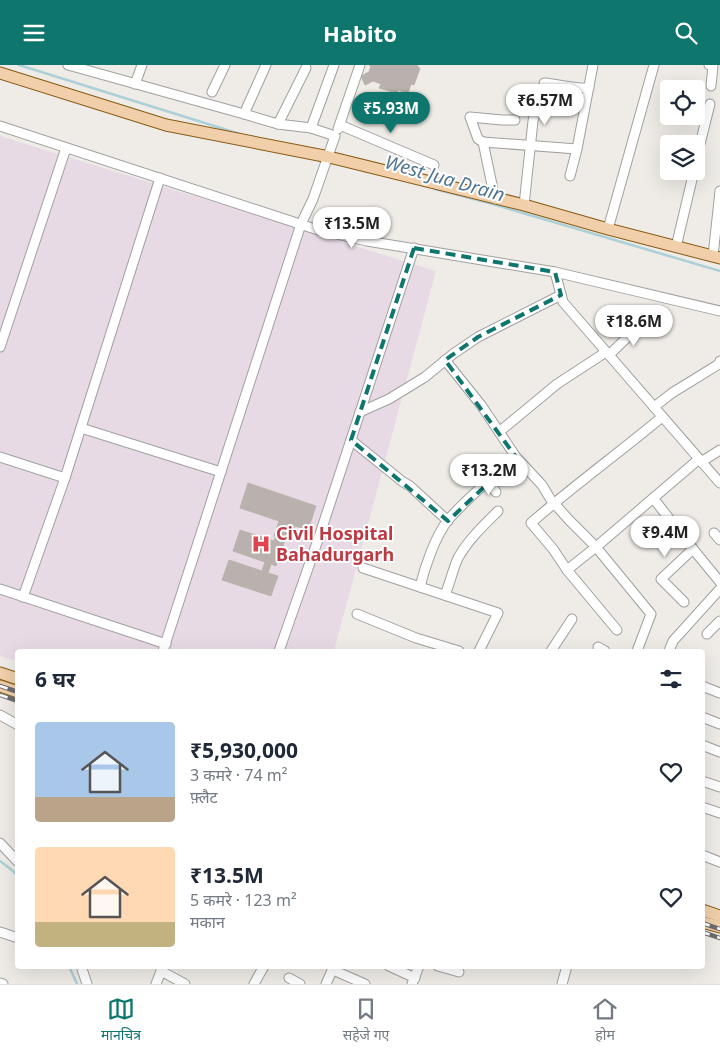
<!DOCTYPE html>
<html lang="hi">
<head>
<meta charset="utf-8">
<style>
  :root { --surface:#fff; --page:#f6f6f7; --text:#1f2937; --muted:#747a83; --line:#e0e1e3; --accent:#0f766e }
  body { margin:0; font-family:"Noto Sans","Noto Sans Devanagari",sans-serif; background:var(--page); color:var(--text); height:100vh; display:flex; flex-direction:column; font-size:19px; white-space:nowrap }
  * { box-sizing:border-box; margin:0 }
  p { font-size:16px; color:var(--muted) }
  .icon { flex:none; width:28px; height:28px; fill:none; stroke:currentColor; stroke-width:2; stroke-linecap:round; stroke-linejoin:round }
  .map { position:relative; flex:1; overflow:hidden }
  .sheet { position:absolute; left:15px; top:584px; width:690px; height:320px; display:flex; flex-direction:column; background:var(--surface); border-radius:5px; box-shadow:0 5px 20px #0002 }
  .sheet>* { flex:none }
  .controls { position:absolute; left:660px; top:15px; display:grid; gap:10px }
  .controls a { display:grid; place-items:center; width:45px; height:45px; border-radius:5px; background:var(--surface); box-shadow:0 5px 20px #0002; font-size:25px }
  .price { position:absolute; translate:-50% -42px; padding:0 11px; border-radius:18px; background:#fff; color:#222; font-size:16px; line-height:32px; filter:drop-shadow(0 1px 2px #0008) }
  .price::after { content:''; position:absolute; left:50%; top:30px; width:15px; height:11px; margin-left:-8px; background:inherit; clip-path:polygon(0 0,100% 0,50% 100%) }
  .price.active { background:var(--accent); color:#fff }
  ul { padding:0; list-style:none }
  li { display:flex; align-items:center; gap:15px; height:125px; padding:0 20px }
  li span { display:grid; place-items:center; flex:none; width:140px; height:100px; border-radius:5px; color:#555 }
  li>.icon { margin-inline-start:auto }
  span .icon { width:60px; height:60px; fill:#fffc; stroke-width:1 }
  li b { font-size:21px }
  h2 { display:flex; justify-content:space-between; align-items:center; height:60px; padding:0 20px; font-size:21px }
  header { display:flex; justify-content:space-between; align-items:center; height:65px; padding:0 20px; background:var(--accent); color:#fff; font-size:22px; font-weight:700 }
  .menu { display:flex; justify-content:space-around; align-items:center; height:70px; border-top:1px solid var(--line); background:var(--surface); font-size:14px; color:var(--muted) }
  .menu a { display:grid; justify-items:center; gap:2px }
  .menu .active { color:var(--accent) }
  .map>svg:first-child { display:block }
  .industrial { fill:#e7dae5 }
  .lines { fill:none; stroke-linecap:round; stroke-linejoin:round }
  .stream { stroke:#adcfd7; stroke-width:2.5 }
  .building { fill:#b8b1ad; stroke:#bfb3ab }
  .minor-casing { stroke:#a0a0a0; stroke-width:11 }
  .major-casing { stroke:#875b13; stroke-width:13 }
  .minor { stroke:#fff; stroke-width:9 }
  .major { stroke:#f0cfaa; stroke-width:11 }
  .rail-casing { stroke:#6d6d6d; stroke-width:4.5 }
  .rail { stroke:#fff; stroke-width:2.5; stroke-dasharray:8; stroke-linecap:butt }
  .marked { fill:none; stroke:#0f766e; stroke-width:4; stroke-dasharray:10 6; stroke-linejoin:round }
  .labels { text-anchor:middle; stroke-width:4; stroke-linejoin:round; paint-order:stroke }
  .health-label { font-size:18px; font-weight:bold; fill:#be3a42; stroke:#fff; text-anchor:start }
  .water-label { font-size:19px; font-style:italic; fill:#507694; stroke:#fff }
</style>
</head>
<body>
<header><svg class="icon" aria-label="menu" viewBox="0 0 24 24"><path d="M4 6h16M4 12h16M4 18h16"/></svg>Habito<svg class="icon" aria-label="search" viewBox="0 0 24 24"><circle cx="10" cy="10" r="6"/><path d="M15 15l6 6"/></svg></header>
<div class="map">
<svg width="720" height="919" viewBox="0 0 720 919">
  <rect width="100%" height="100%" fill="#efece7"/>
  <polygon class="industrial" points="0,71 436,206 334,586 18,586 17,596 0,591"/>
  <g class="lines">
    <g class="stream">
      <polyline points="19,0 240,69"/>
      <polyline points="435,124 489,138 720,206"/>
      <polyline points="0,796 13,806 18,812"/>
      <polyline points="69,901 77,919"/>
    </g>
  </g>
  <g class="building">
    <polygon points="369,0 418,0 417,2 420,3 414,20 411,19 408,28 398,25 397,28 379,23 381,19 373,16 365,20 361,11 369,7 371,1"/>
    <polygon points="248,418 316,441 308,465 295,461 290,477 285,475 276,501 271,499 268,508 278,511 271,531 222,515 229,495 262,506 265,497 233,486 240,465 274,476 276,471 274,471 279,456 240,443"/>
  </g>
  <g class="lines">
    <g class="minor-casing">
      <g id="minor">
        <polyline points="68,0 244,49"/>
        <polyline points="266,0 244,49 278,59"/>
        <polyline points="709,0 713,1 711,21"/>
        <path d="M544,18C560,19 574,24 589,23"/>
        <polyline points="135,19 142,0"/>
        <polyline points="212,27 225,0"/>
        <polyline points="340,60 434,100"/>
        <polyline points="0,61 315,164 367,176 555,207 720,246"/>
        <polyline points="311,63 334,0"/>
        <polyline points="338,64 360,0"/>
        <polyline points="483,77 478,74 470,52 502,55 515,55"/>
        <polyline points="696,95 710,39"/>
        <polyline points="570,111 577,84"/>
        <polyline points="495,134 483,77 577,84 593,0"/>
        <polyline points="524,140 533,56 538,37"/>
        <polyline points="608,164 654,0"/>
        <polyline points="676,182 694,106"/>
        <polyline points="713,191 720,126"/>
        <polyline points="555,207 563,237 720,418"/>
        <polyline points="0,282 66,83"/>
        <polyline points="609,290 643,257"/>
        <polyline points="445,295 481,340 516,392 542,420 551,435 570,456 596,482 567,505 617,565"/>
        <polyline points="654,342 672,328 719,299 720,296"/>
        <polyline points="360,347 389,334 425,312 453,289 478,272 561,230"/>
        <polyline points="81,363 221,407"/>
        <polyline points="499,367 557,319 606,287"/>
        <polyline points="351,375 403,417 410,421 448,456"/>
        <polyline points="0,392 65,413"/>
        <polyline points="701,397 720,385"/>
        <polyline points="488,416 496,427"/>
        <polyline points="653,433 693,484 661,514 684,537"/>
        <polyline points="714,468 720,475"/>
        <polyline points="693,484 720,517"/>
        <polyline points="363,503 498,548 479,586"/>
        <path d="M567,505L553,484L531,458C573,421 619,388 662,352"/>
        <path d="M420,522C425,501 435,472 448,455C468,432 493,412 516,392"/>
        <polyline points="0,524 166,579"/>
        <path d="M445,530C450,518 453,504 458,493C468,475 484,460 498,446"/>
        <polyline points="23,532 65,413 160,113"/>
        <polyline points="357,549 416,573 459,586"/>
        <polyline points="707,569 720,556"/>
        <polyline points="598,582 605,586"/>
        <polyline points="163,586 301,159 313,134 335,71 311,63 278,59 306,3"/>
        <polyline points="279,586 320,469 414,183"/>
        <polyline points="551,586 572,554"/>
        <polyline points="637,586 651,549 596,482 699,394"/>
        <polyline points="669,586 673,576 720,524"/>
        <polyline points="702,621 720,628"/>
        <polyline points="0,650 18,660"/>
        <polyline points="702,652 720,659"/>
        <polyline points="702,680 720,687"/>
        <polyline points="702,716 720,722"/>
        <polyline points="702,742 720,748"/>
        <polyline points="0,778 18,797"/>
        <polyline points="702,790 720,797"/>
        <polyline points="0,867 18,873"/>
        <polyline points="81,901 87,919"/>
        <polyline points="389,901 415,913"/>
        <polyline points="438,901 459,907"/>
        <polyline points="333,905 365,919"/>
        <polyline points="161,906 185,919"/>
        <polyline points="289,913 300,919"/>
        <polyline points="0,918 3,919"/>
        <polyline points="156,919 163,901"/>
        <polyline points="254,919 264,901"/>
        <polyline points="326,919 334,901"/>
        <polyline points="412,919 419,901"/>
        <polyline points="562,919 567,901"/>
      </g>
    </g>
    <g class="major-casing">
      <g id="major">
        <polyline points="0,8 166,60 329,92 524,140 608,164 720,193"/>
        <polyline points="0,608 18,614"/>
        <polyline points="0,621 18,627"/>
        <polyline points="702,845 720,851"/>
        <polyline points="702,857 720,862"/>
      </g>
    </g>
    <use href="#minor" class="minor"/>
    <use href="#major" class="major"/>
    <g class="rail-casing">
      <g id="rail">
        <polyline points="0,621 18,627"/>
        <polyline points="0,630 18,636"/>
        <polyline points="702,858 720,864"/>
        <polyline points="702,867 720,873"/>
      </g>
    </g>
    <use href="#rail" class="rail"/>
  </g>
  <path class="marked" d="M414,183L555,207L561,230L478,272L445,295L516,392L448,456L351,375Z"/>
  <defs>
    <g id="hospital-bare" transform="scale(1.5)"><path d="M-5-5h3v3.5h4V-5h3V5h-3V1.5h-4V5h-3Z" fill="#e0444e" stroke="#fff" stroke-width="2.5" paint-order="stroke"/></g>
  </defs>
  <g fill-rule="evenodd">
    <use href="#hospital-bare" x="261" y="479"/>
  </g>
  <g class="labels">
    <g class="health-label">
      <text x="276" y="475">Civil Hospital<tspan x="276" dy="21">Bahadurgarh</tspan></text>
    </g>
    <g class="water-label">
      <text transform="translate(445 113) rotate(16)" y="7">West Jua Drain</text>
    </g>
  </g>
</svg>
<div class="controls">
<a><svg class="icon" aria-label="locate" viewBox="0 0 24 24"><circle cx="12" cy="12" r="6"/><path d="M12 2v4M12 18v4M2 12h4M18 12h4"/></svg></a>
<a><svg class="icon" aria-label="layers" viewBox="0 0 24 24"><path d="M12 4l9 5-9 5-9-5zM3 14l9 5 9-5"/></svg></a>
</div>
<b class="price" style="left:545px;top:61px">₹6.57M</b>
<b class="price active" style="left:391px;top:69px">₹5.93M</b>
<b class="price" style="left:352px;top:184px">₹13.5M</b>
<b class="price" style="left:634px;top:282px">₹18.6M</b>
<b class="price" style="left:489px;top:431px">₹13.2M</b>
<b class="price" style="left:665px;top:493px">₹9.4M</b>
<section class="sheet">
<h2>6 घर<svg class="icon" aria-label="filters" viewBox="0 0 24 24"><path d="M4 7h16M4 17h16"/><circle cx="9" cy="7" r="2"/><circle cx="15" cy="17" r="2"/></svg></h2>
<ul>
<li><span style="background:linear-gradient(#a9c7e8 75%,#b9a48a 0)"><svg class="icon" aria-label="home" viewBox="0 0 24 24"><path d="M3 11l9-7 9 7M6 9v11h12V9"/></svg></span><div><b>₹5,930,000</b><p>3 कमरे · 74 m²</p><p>फ़्लैट</p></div><svg class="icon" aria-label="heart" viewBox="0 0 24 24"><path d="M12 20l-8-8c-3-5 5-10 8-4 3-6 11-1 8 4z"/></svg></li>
<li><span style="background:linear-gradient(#ffd9b3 75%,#c2b280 0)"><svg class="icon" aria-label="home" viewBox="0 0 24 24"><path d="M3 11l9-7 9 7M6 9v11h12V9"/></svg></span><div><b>₹13.5M</b><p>5 कमरे · 123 m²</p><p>मकान</p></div><svg class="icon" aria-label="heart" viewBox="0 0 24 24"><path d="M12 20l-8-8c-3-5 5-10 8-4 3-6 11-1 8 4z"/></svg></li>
</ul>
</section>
</div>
<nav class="menu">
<a class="active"><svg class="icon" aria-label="map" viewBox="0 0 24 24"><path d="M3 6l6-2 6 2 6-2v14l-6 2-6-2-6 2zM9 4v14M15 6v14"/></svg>मानचित्र</a>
<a><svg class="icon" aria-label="saved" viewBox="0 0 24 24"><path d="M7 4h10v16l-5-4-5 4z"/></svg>सहेजे गए</a>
<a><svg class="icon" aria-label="home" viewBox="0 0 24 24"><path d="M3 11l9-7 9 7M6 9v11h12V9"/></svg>होम</a>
</nav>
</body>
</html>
